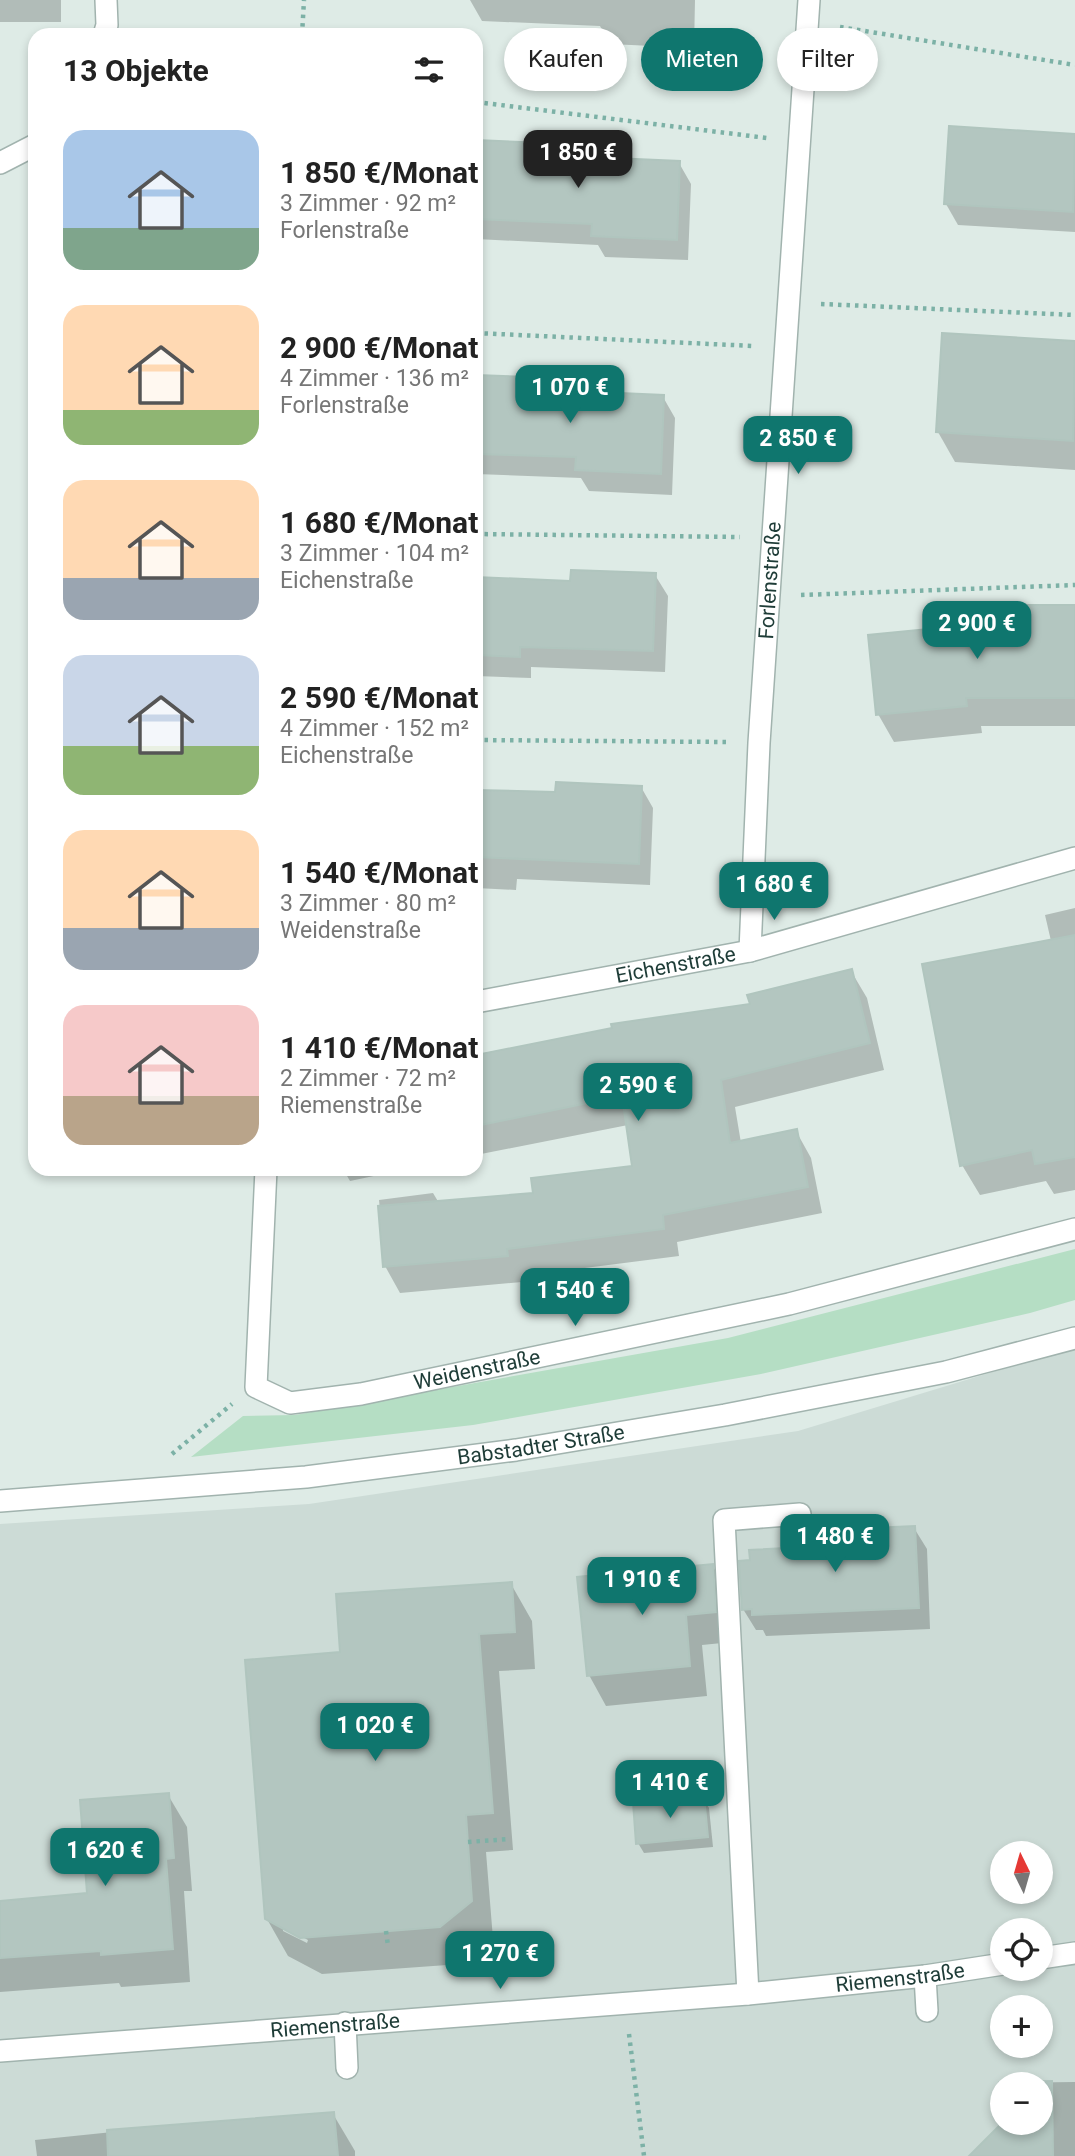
<!DOCTYPE html>
<html lang="de">
<head>
<meta charset="utf-8">
<style>
  :root { --surface:#fff; --page:#f6f6f6; --text:#222; --muted:#767676; --accent:#0f766e }
  body { margin:0; font-family:Roboto,sans-serif; background:var(--page); color:var(--text); height:100vh; display:flex; flex-direction:column; font-size:26px; white-space:nowrap }
  * { box-sizing:border-box; margin:0 }
  p { font-size:23px; color:var(--muted) }
  .icon { flex:none; width:38px; height:38px; fill:none; stroke:currentColor; stroke-width:2; stroke-linecap:round; stroke-linejoin:round }
  .map { position:relative; flex:1; overflow:hidden }
  .sheet { position:absolute; left:28px; top:28px; width:455px; height:1148px; display:flex; flex-direction:column; background:var(--surface); border-radius:21px; box-shadow:0 4px 10px #0003 }
  .sheet>* { flex:none }
  .banner { position:absolute; left:504px; top:28px; width:466px; height:63px; display:flex; gap:14px }
  .needle { width:46px; rotate:355deg }
  .fabs { position:absolute; left:990px; top:1841px; display:grid; gap:14px }
  .fabs a { display:grid; place-items:center; width:63px; height:63px; border-radius:50%; background:var(--surface); box-shadow:0 4px 10px #0003; font-size:35px }
  .price { position:absolute; translate:-50% -60px; padding:0 16px; border-radius:14px; background:var(--accent); color:#fff; font-size:23px; line-height:46px; filter:drop-shadow(0 2px 4px #0008) }
  .price::after { content:''; position:absolute; left:50%; top:42px; width:21px; height:16px; margin-left:-10px; background:inherit; clip-path:polygon(0 0,100% 0,50% 100%) }
  .price.selected { background:#222; color:#fff }
  ul { padding:0; list-style:none }
  li { display:flex; align-items:center; gap:21px; height:175px; padding:0 35px }
  li span { display:grid; place-items:center; flex:none; width:196px; height:140px; border-radius:21px; color:#555 }
  li>.icon { margin-inline-start:auto }
  span .icon { width:84px; height:84px; fill:#fffc; stroke-width:1 }
  li b { font-size:30px }
  h2 { display:flex; justify-content:space-between; align-items:center; height:84px; padding:0 35px; font-size:30px }
  .tag { padding:0 24px; border-radius:32px; background:var(--surface); box-shadow:0 4px 10px #0003; font-size:24px; line-height:63px }
  .tag.selected { background:var(--accent); color:#fff }
  .map>svg:first-child { display:block }
  .built { fill:#ccdbd6; fill-rule:evenodd }
  .green { fill:#b5dec4 }
  .shadow { fill:#0003; fill-rule:evenodd }
  .building { fill:#b3c6c0; stroke:#b0c5be; stroke-width:2; fill-rule:evenodd }
  .lines { fill:none; stroke-linecap:round; stroke-linejoin:round }
  .minor-casing { stroke:#a1b3ae; stroke-width:24 }
  .path { stroke:#7cb1a6; stroke-width:4.5; stroke-dasharray:3.5 5; stroke-linecap:butt }
  .minor { stroke:#fff; stroke-width:21 }
  .labels { text-anchor:middle; stroke-width:6; stroke-linejoin:round; paint-order:stroke }
  .street-label { font-size:21px; fill:#1e3c37; stroke:#eef7f4 }
</style>
</head>
<body>
<div class="map">
<svg width="1075" height="2156" viewBox="0 0 1075 2156">
  <rect width="100%" height="100%" fill="#deebe6"/>
  <path class="built" d="M1075,1347V2156H0V1524L309,1504L798,1431ZM1003,1853H1041V1892H1003ZM1003,1930H1041V1969H1003ZM1003,2007H1041V2046H1003ZM1003,2084H1041V2123H1003Z"/>
  <polygon class="green" points="1075,1249 1075,1300 1030,1313 761,1374 473,1425 191,1457 243,1416 295,1415 728,1338"/>
  <g class="shadow">
    <rect x="0" y="0" width="61" height="22"/>
    <polygon points="470,0 695,0 694,48 610,44 600,26 482,21"/>
    <polygon points="951,128 1075,136 1075,232 958,225 946,204"/>
    <polygon points="476,142 543,145 551,157 679,163 691,184 688,260 605,257 598,245 476,239"/>
    <polygon points="944,334 1075,343 1075,470 955,462 938,432"/>
    <polygon points="476,377 527,379 534,391 663,397 675,418 672,495 589,491 581,478 476,474"/>
    <polygon points="655,575 668,596 665,672 531,667 531,678 476,676 476,578 572,583"/>
    <polygon points="1075,607 1075,726 981,726 982,733 894,742 878,714 1002,623"/>
    <polygon points="641,787 653,808 650,885 517,879 516,890 476,888 476,791 557,794"/>
    <polygon points="1075,908 1075,1045 1045,915"/>
    <polygon points="851,971 867,998 884,1070 735,1107 741,1143 796,1131 811,1158 822,1213 677,1242 679,1256 522,1276 522,1282 400,1293 385,1266 379,1200 433,1193 439,1203 535,1194 634,1167 628,1125 476,1155 476,1056 752,1005"/>
    <polygon points="1075,1079 1075,1190 1054,1194 1046,1181 980,1195 962,1165"/>
    <polygon points="343,1169 407,1169 350,1181"/>
    <polygon points="914,1528 927,1549 930,1629 766,1636 763,1630 756,1630 743,1609 827,1548"/>
    <polygon points="712,1565 730,1596 732,1642 702,1645 707,1696 606,1706 589,1675"/>
    <path d="M511,1584L532,1621L535,1669L499,1671L513,1850L486,1852L493,1939L461,1964L322,1974L288,1956L267,1919L342,1654ZM283,1927L308,1940L307,1943L283,1931Z"/>
    <polygon points="168,1795 187,1827 192,1891 184,1891 190,1982 121,1987 119,1983 0,1992 0,1902 88,1895"/>
    <polygon points="703,1798 709,1808 713,1847 644,1853 638,1843"/>
    <path d="M1075,2082V2156H971L1001,2125V2083ZM1003,2084H1041V2123H1003Z"/>
    <polygon points="333,2114 355,2151 355,2156 37,2156 35,2140 171,2126"/>
  </g>
  <g class="building">
    <polygon points="949,126 1075,134 1073,212 944,204"/>
    <polygon points="476,140 545,143 544,155 680,161 677,240 591,236 592,224 476,219"/>
    <polygon points="942,333 1075,341 1073,441 936,432"/>
    <polygon points="476,375 528,377 528,389 664,395 661,474 575,470 576,457 476,454"/>
    <polygon points="571,570 656,573 653,651 520,647 520,657 476,655 476,577 570,581"/>
    <polygon points="1001,605 1075,605 1075,698 966,698 967,706 876,715 868,635 1001,622"/>
    <polygon points="556,782 642,786 639,864 476,857 476,790 555,792"/>
    <polygon points="1075,935 1075,1157 1035,1164 1032,1150 960,1166 922,964"/>
    <polygon points="852,969 870,1043 721,1080 730,1143 797,1129 808,1187 663,1215 664,1229 507,1249 508,1256 383,1267 378,1206 533,1193 531,1178 632,1166 622,1096 476,1126 476,1055 612,1028 611,1024 750,1004 747,995"/>
    <polygon points="915,1526 919,1608 752,1615 752,1609 742,1610 739,1561 750,1560 749,1550 825,1546 825,1530"/>
    <polygon points="713,1564 716,1612 686,1615 690,1666 587,1676 577,1577"/>
    <polygon points="512,1582 515,1632 479,1634 493,1813 466,1815 472,1901 440,1927 300,1938 265,1919 245,1660 340,1652 336,1594"/>
    <polygon points="169,1793 174,1858 166,1859 173,1949 101,1955 101,1951 0,1958 0,1901 87,1893 80,1800"/>
    <polygon points="704,1796 708,1837 636,1844 633,1802"/>
    <path d="M1052,2081L1053,2156H969L1000,2125L999,2082ZM1003,2084H1041V2123H1003Z"/>
    <polygon points="334,2112 338,2156 108,2156 107,2130"/>
  </g>
  <g class="lines">
    <g class="minor-casing">
      <g id="minor">
        <polyline points="104,35 107,25 106,0"/>
        <polyline points="0,163 35,145"/>
        <path id="s1" d="M750,951L759,743L809,0"/>
        <path id="s2" d="M476,1002L750,951L1075,858"/>
        <path id="s3" d="M266,1169L256,1387L290,1403L361,1394L789,1304L1075,1229"/>
        <path id="s4" d="M0,1501L306,1477L516,1450L725,1415L946,1372L1075,1338"/>
        <polyline points="1041,1958 1075,1953"/>
        <polyline points="925,1976 927,2011"/>
        <polyline points="748,1994 724,1520 800,1514"/>
        <polyline points="345,2023 347,2068"/>
        <path id="s5" d="M0,2051L748,1994L925,1976L1003,1964"/>
      </g>
    </g>
    <g class="path">
      <polyline points="840,27 1075,65"/>
      <polyline points="302,35 304,0"/>
      <polyline points="476,102 767,138"/>
      <polyline points="821,304 1075,315"/>
      <polyline points="476,333 753,346"/>
      <polyline points="476,534 740,537"/>
      <polyline points="801,595 1075,585"/>
      <polyline points="476,740 726,742"/>
      <polyline points="172,1454 232,1404"/>
      <polyline points="468,1842 509,1839"/>
      <polyline points="386,1931 388,1946"/>
      <polyline points="629,2034 644,2156"/>
    </g>
    <use href="#minor" class="minor"/>
  </g>
  <g class="labels">
    <g class="street-label">
      <text dy="7" stroke="none"><textPath href="#s1" startOffset="371">Forlenstraße</textPath></text>
      <text dy="7" stroke="none"><textPath href="#s2" startOffset="203">Eichenstraße</textPath></text>
      <text dy="7" stroke="none"><textPath href="#s3" startOffset="446">Weidenstraße</textPath></text>
      <text dy="7" stroke="none"><textPath href="#s4" startOffset="544">Babstadter Straße</textPath></text>
      <text dy="7" stroke="none"><textPath href="#s5" startOffset="903">Riemenstraße</textPath></text>
      <text dy="7" stroke="none"><textPath href="#s5" startOffset="336">Riemenstraße</textPath></text>
    </g>
  </g>
</svg>
<div class="fabs">
<a><svg class="needle" viewBox="-14 -14 28 28"><path d="M0-13l5 13h-10z" fill="#e53935"/><path d="M0 13l5-13h-10z" fill="#767676"/></svg></a>
<a><svg class="icon" aria-label="locate" viewBox="0 0 24 24"><circle cx="12" cy="12" r="6"/><path d="M12 2v4M12 18v4M2 12h4M18 12h4"/></svg></a>
<a>+</a>
<a>−</a>
</div>
<b class="price selected" style="left:578px;top:190px">1 850 €</b>
<b class="price" style="left:570px;top:425px">1 070 €</b>
<b class="price" style="left:798px;top:476px">2 850 €</b>
<b class="price" style="left:977px;top:661px">2 900 €</b>
<b class="price" style="left:774px;top:922px">1 680 €</b>
<b class="price" style="left:638px;top:1123px">2 590 €</b>
<b class="price" style="left:575px;top:1328px">1 540 €</b>
<b class="price" style="left:835px;top:1574px">1 480 €</b>
<b class="price" style="left:642px;top:1617px">1 910 €</b>
<b class="price" style="left:375px;top:1763px">1 020 €</b>
<b class="price" style="left:670px;top:1820px">1 410 €</b>
<b class="price" style="left:105px;top:1888px">1 620 €</b>
<b class="price" style="left:500px;top:1991px">1 270 €</b>
<div class="banner">
<a class="tag">Kaufen</a>
<a class="tag selected">Mieten</a>
<a class="tag">Filter</a>
</div>
<section class="sheet">
<h2>13 Objekte<svg class="icon" aria-label="filters" viewBox="0 0 24 24"><path d="M4 7h16M4 17h16"/><circle cx="9" cy="7" r="2"/><circle cx="15" cy="17" r="2"/></svg></h2>
<ul>
<li><span style="background:linear-gradient(#a9c7e8 70%,#7fa58c 0)"><svg class="icon" aria-label="home" viewBox="0 0 24 24"><path d="M3 11l9-7 9 7M6 9v11h12V9"/></svg></span><div><b>1 850 €/Monat</b><p>3 Zimmer · 92 m²</p><p>Forlenstraße</p></div></li>
<li><span style="background:linear-gradient(#ffd9b3 75%,#8fb573 0)"><svg class="icon" aria-label="home" viewBox="0 0 24 24"><path d="M3 11l9-7 9 7M6 9v11h12V9"/></svg></span><div><b>2 900 €/Monat</b><p>4 Zimmer · 136 m²</p><p>Forlenstraße</p></div></li>
<li><span style="background:linear-gradient(#ffd9b3 70%,#9aa5b1 0)"><svg class="icon" aria-label="home" viewBox="0 0 24 24"><path d="M3 11l9-7 9 7M6 9v11h12V9"/></svg></span><div><b>1 680 €/Monat</b><p>3 Zimmer · 104 m²</p><p>Eichenstraße</p></div></li>
<li><span style="background:linear-gradient(#c9d6e8 65%,#8fb573 0)"><svg class="icon" aria-label="home" viewBox="0 0 24 24"><path d="M3 11l9-7 9 7M6 9v11h12V9"/></svg></span><div><b>2 590 €/Monat</b><p>4 Zimmer · 152 m²</p><p>Eichenstraße</p></div></li>
<li><span style="background:linear-gradient(#ffd9b3 70%,#9aa5b1 0)"><svg class="icon" aria-label="home" viewBox="0 0 24 24"><path d="M3 11l9-7 9 7M6 9v11h12V9"/></svg></span><div><b>1 540 €/Monat</b><p>3 Zimmer · 80 m²</p><p>Weidenstraße</p></div></li>
<li><span style="background:linear-gradient(#f6c9c9 65%,#b9a48a 0)"><svg class="icon" aria-label="home" viewBox="0 0 24 24"><path d="M3 11l9-7 9 7M6 9v11h12V9"/></svg></span><div><b>1 410 €/Monat</b><p>2 Zimmer · 72 m²</p><p>Riemenstraße</p></div></li>
</ul>
</section>
</div>
</body>
</html>
